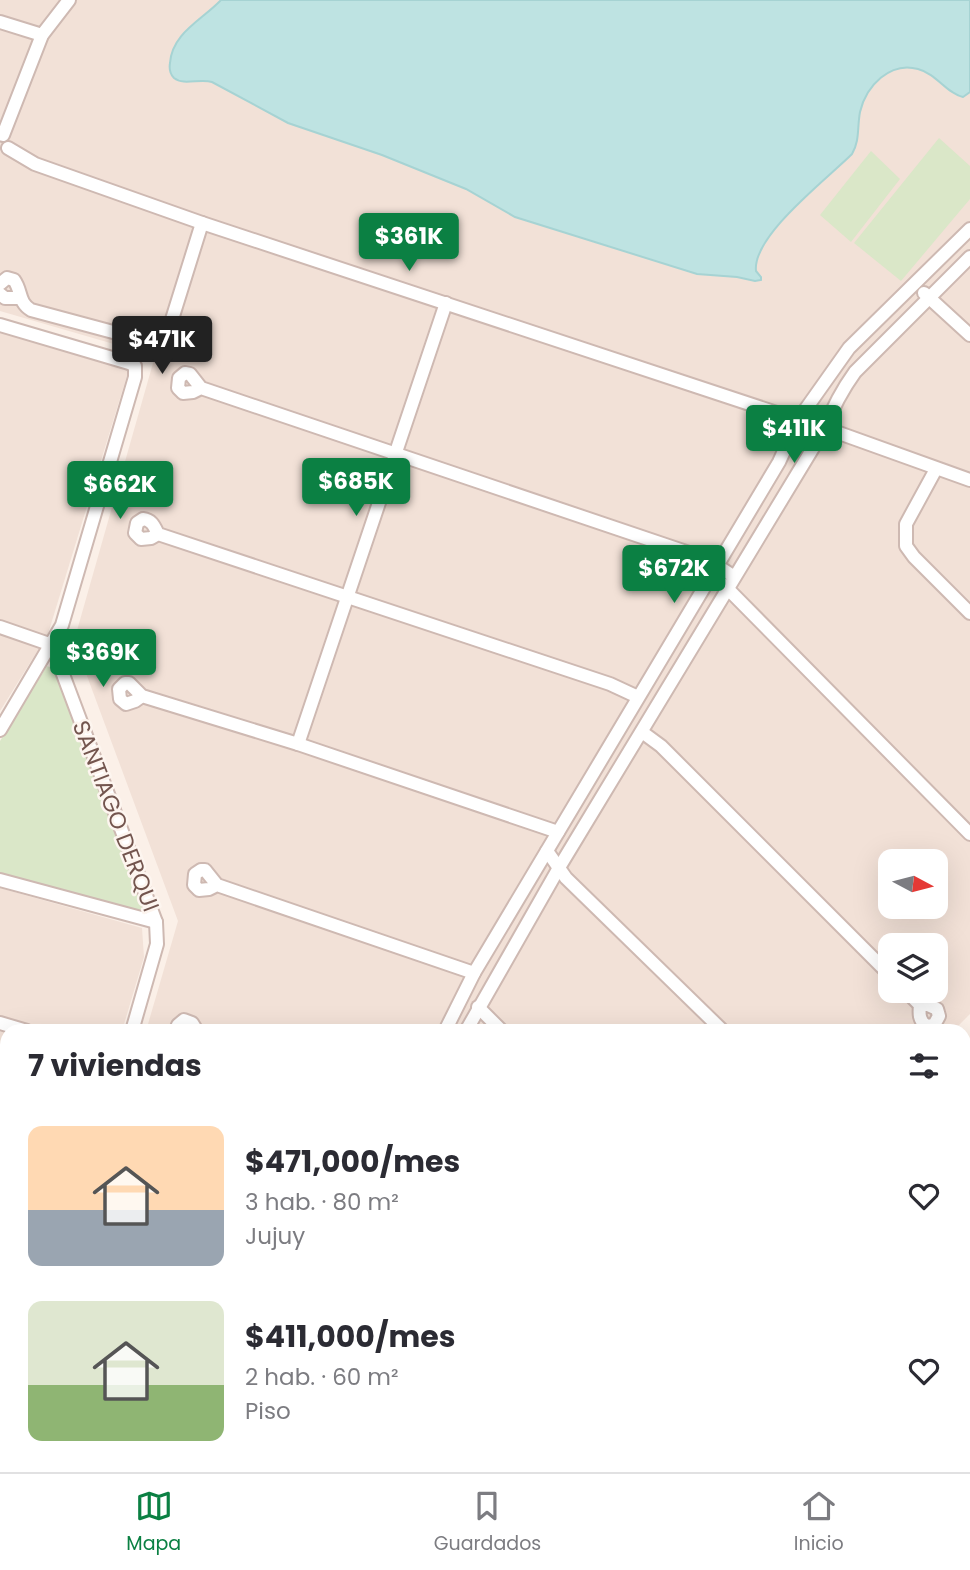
<!DOCTYPE html>
<html lang="es">
<head>
<meta charset="utf-8">
<style>
  :root { --surface:#fff; --page:#f2f2f3; --text:#2b2b33; --muted:#7c7c81; --line:#e1e1e2; --accent:#0b8043 }
  body { margin:0; font-family:Poppins,sans-serif; background:var(--page); color:var(--text); height:100vh; display:flex; flex-direction:column; font-size:26px; white-space:nowrap }
  * { box-sizing:border-box; margin:0 }
  p { font-size:23px; color:var(--muted) }
  .icon { flex:none; width:38px; height:38px; fill:none; stroke:currentColor; stroke-width:2; stroke-linecap:round; stroke-linejoin:round }
  .map { position:relative; flex:1; overflow:hidden }
  .side { position:absolute; left:0px; top:1024px; width:971px; height:450px; display:flex; flex-direction:column; background:var(--surface); border-radius:21px 21px 0 0; box-shadow:0 7px 28px #0002 }
  .side>* { flex:none }
  .needle { width:46px; rotate:97deg }
  .tools { position:absolute; left:878px; top:849px; display:grid; gap:14px }
  .tools a { display:grid; place-items:center; width:70px; height:70px; border-radius:14px; background:var(--surface); box-shadow:0 7px 28px #0002; font-size:35px }
  .price { position:absolute; translate:-50% -60px; padding:0 16px; border-radius:7px; background:var(--accent); color:#fff; font-size:23px; line-height:46px; filter:drop-shadow(0 2px 4px #0008) }
  .price::after { content:''; position:absolute; left:50%; top:42px; width:21px; height:16px; margin-left:-10px; background:inherit; clip-path:polygon(0 0,100% 0,50% 100%) }
  .price.active { background:#222; color:#fff }
  ul { padding:0; list-style:none }
  li { display:flex; align-items:center; gap:21px; height:175px; padding:0 28px }
  li span { display:grid; place-items:center; flex:none; width:196px; height:140px; border-radius:14px; color:#555 }
  li>.icon { margin-inline-start:auto }
  span .icon { width:84px; height:84px; fill:#fffc; stroke-width:1 }
  li b { font-size:30px }
  h2 { display:flex; justify-content:space-between; align-items:center; height:84px; padding:0 28px; font-size:30px }
  .menu { display:flex; justify-content:space-around; align-items:center; height:98px; border-top:2px solid var(--line); background:var(--surface); font-size:19px; color:var(--muted) }
  .menu a { display:grid; justify-items:center; gap:4px }
  .menu .active { color:var(--accent) }
  .map>svg:first-child { display:block }
  .residential { fill:#f2e1d7; fill-rule:evenodd }
  .green { fill:#dae7c8 }
  .water { fill:#bee3e2; stroke:#a6d3d3; stroke-width:2 }
  .lines { fill:none; stroke-linecap:round; stroke-linejoin:round }
  .stream { stroke:#a6d3d3; stroke-width:3.5 }
  .street-casing { stroke:#ceb9b2; stroke-width:16 }
  .secondary-casing { stroke:#d0b9b0; stroke-width:21 }
  .street { stroke:#fff; stroke-width:12 }
  .secondary { stroke:#fff; stroke-width:18 }
  .rail-casing { stroke:#b2a7c4; stroke-width:6 }
  .rail { stroke:#fdf5ef; stroke-width:3.5; stroke-dasharray:10; stroke-linecap:butt }
  .labels { text-anchor:middle; stroke-width:5; stroke-linejoin:round; paint-order:stroke }
  .street-label { font-size:23px; fill:#73554e; stroke:#fdf5ef }
</style>
</head>
<body>
<div class="map">
<svg width="970" height="1472" viewBox="0 0 970 1472">
  <rect width="100%" height="100%" fill="#fbf0e8"/>
  <g class="residential">
    <path d="M0,0H970V1014L953,1031H146L178,921L74,641L155,356L0,311ZM891,861H936V906H891ZM891,945H936V990H891Z"/>
    <polygon points="0,332 129,369 48,634 0,711"/>
    <polygon points="0,888 142,928 144,957 122,1031 7,1031 7,1348 0,1347"/>
    <polygon points="970,1258 970,1472 755,1472 761,1466 964,1466 964,1264"/>
    <polygon points="343,1467 516,1467 510,1472 346,1472"/>
  </g>
  <g class="green">
    <polygon points="939,138 970,166 970,199 901,281 854,243"/>
    <polygon points="871,151 900,179 851,242 820,215"/>
    <polygon points="47,666 55,669 145,909 141,913 0,876 0,741"/>
    <polygon points="0,1374 7,1375 7,1466 343,1466 346,1472 0,1472"/>
  </g>
  <path class="water" d="M221,0H970V92L963,97C946,93 937,74 918,69C890,61 866,86 860,112C857,128 860,140 852,154C827,179 752,236 756,271L761,277V280L755,281L737,277L697,274L515,217L466,189L382,155L288,123L212,82C200,78 184,86 174,78C170,74 169,69 170,63C172,33 202,20 221,0Z"/>
  <g class="lines">
    <g class="stream">
      <polyline points="964,1071 970,1065"/>
      <polyline points="562,1472 567,1466"/>
    </g>
    <g class="street-casing">
      <g id="street">
        <polyline points="0,22 42,35"/>
        <polyline points="3,135 42,35 69,0"/>
        <polyline points="8,148 35,164 202,223 798,420"/>
        <path d="M0,284L7,278L14,280C22,291 18,302 31,310L154,343L163,339L169,329L202,223"/>
        <polyline points="924,293 970,335"/>
        <polyline points="0,294 5,298 19,298"/>
        <polyline points="0,325 129,363 135,366 135,377 62,625 0,730"/>
        <polyline points="201,388 193,392 183,393 178,388 179,378 185,373 190,374 201,388 707,559 733,576"/>
        <polyline points="825,428 970,480"/>
        <polyline points="936,469 906,524 906,546 914,557 970,613"/>
        <path d="M158,534L151,538L141,539L135,533L137,523L143,519C152,520 154,526 158,534L610,684L638,697"/>
        <polyline points="711,575 726,587 970,834"/>
        <polyline points="0,627 52,645 156,922 157,944 132,1031"/>
        <polyline points="142,696 135,701 126,704 120,699 119,689 125,683 129,683 142,696 298,744 558,832"/>
        <polyline points="642,732 661,746 891,976"/>
        <polyline points="298,744 446,303"/>
        <polyline points="547,851 566,878 723,1031"/>
        <polyline points="0,880 156,922"/>
        <polyline points="217,885 209,889 199,890 194,885 195,874 201,870 205,870 217,885 474,973"/>
        <path d="M905,990L920,1005H928L937,1009L939,1016L934,1025L926,1026C919,1020 919,1014 920,1005"/>
        <polyline points="478,1007 502,1031"/>
        <polyline points="0,1023 27,1031"/>
        <polyline points="176,1031 178,1025 184,1020 192,1023 197,1031"/>
        <polyline points="445,1031 474,973 779,462 798,420 849,348 970,229"/>
        <path d="M466,1031L560,866L825,428C833,407 842,390 855,372L970,257"/>
        <polyline points="0,1205 7,1207"/>
        <polyline points="0,1357 7,1358"/>
        <polyline points="363,1466 366,1472"/>
        <polyline points="380,1466 383,1472"/>
      </g>
    </g>
    <g class="secondary-casing">
      <g id="secondary">
        <polyline points="964,1214 970,1208"/>
        <polyline points="964,1237 970,1231"/>
        <polyline points="705,1472 710,1466"/>
        <polyline points="729,1472 734,1466"/>
      </g>
    </g>
    <use href="#street" class="street"/>
    <use href="#secondary" class="secondary"/>
    <g class="rail-casing">
      <g id="rail">
        <polyline points="964,1122 970,1116"/>
        <polyline points="623,1472 629,1466"/>
      </g>
    </g>
    <use href="#rail" class="rail"/>
  </g>
  <g class="labels">
    <g class="street-label">
      <text transform="translate(116 816) rotate(69)" y="8">SANTIAGO DERQUI</text>
    </g>
  </g>
</svg>
<div class="tools">
<a><svg class="needle" viewBox="-14 -14 28 28"><path d="M0-13l5 13h-10z" fill="#e53935"/><path d="M0 13l5-13h-10z" fill="#7c7c81"/></svg></a>
<a><svg class="icon" aria-label="layers" viewBox="0 0 24 24"><path d="M12 4l9 5-9 5-9-5zM3 14l9 5 9-5"/></svg></a>
</div>
<b class="price" style="left:409px;top:273px">$361K</b>
<b class="price active" style="left:162px;top:376px">$471K</b>
<b class="price" style="left:794px;top:465px">$411K</b>
<b class="price" style="left:356px;top:518px">$685K</b>
<b class="price" style="left:120px;top:521px">$662K</b>
<b class="price" style="left:674px;top:605px">$672K</b>
<b class="price" style="left:103px;top:689px">$369K</b>
<section class="side">
<h2>7 viviendas<svg class="icon" aria-label="filters" viewBox="0 0 24 24"><path d="M4 7h16M4 17h16"/><circle cx="9" cy="7" r="2"/><circle cx="15" cy="17" r="2"/></svg></h2>
<ul>
<li><span style="background:linear-gradient(#ffd9b3 60%,#9aa5b1 0)"><svg class="icon" aria-label="home" viewBox="0 0 24 24"><path d="M3 11l9-7 9 7M6 9v11h12V9"/></svg></span><div><b>$471,000/mes</b><p>3 hab. · 80 m²</p><p>Jujuy</p></div><svg class="icon" aria-label="heart" viewBox="0 0 24 24"><path d="M12 20l-8-8c-3-5 5-10 8-4 3-6 11-1 8 4z"/></svg></li>
<li><span style="background:linear-gradient(#dfe7d0 60%,#8fb573 0)"><svg class="icon" aria-label="home" viewBox="0 0 24 24"><path d="M3 11l9-7 9 7M6 9v11h12V9"/></svg></span><div><b>$411,000/mes</b><p>2 hab. · 60 m²</p><p>Piso</p></div><svg class="icon" aria-label="heart" viewBox="0 0 24 24"><path d="M12 20l-8-8c-3-5 5-10 8-4 3-6 11-1 8 4z"/></svg></li>
</ul>
</section>
</div>
<nav class="menu">
<a class="active"><svg class="icon" aria-label="map" viewBox="0 0 24 24"><path d="M3 6l6-2 6 2 6-2v14l-6 2-6-2-6 2zM9 4v14M15 6v14"/></svg>Mapa</a>
<a><svg class="icon" aria-label="saved" viewBox="0 0 24 24"><path d="M7 4h10v16l-5-4-5 4z"/></svg>Guardados</a>
<a><svg class="icon" aria-label="home" viewBox="0 0 24 24"><path d="M3 11l9-7 9 7M6 9v11h12V9"/></svg>Inicio</a>
</nav>
</body>
</html>
